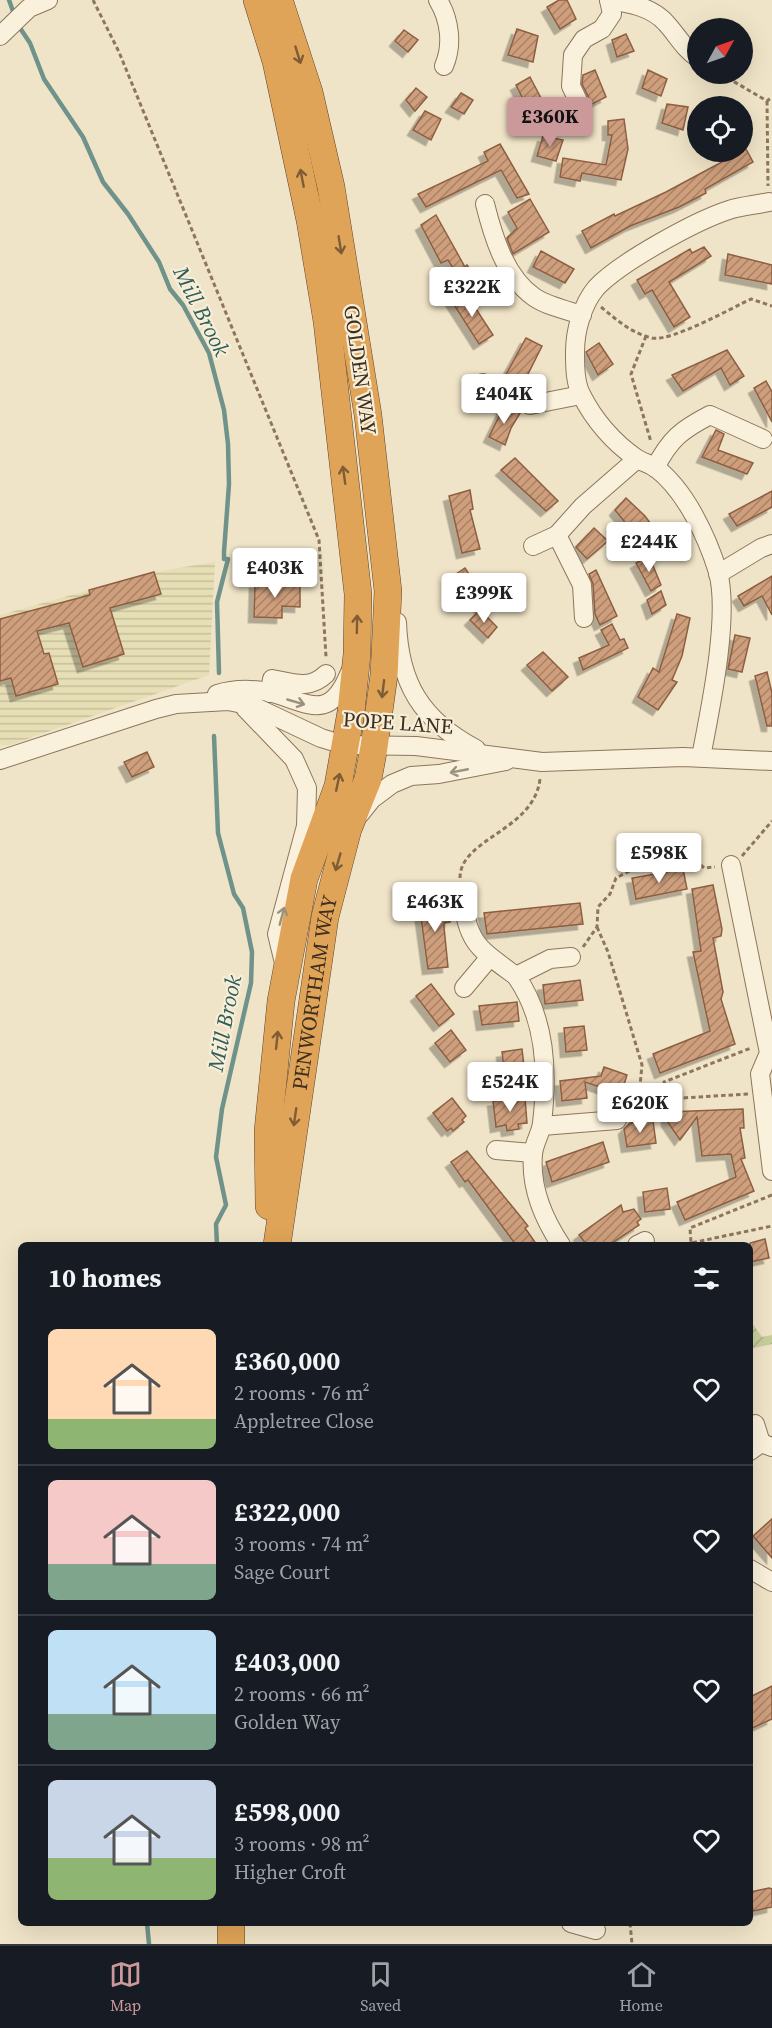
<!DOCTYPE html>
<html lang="en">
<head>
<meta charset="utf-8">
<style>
  :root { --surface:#171b24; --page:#242831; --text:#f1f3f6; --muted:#9ea1a6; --line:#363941; --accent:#cc999b }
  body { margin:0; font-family:"Source Serif 4",serif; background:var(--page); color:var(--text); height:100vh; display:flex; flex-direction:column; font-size:22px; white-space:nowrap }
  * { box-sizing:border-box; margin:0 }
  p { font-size:20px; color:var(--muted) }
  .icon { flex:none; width:33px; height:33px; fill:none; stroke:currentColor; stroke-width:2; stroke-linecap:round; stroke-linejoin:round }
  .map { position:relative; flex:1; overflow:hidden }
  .side { position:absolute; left:18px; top:1242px; width:735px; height:684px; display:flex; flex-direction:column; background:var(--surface); border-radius:9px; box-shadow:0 6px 24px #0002 }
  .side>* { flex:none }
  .needle { width:39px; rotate:50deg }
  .fabs { position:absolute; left:687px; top:18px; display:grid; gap:12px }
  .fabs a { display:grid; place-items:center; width:66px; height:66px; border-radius:50%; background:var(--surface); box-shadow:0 6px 24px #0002; font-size:30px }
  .price { position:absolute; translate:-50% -51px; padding:0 14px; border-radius:6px; background:#fff; color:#222; font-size:20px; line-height:39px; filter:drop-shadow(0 2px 3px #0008) }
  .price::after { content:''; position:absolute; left:50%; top:36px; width:18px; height:14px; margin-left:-9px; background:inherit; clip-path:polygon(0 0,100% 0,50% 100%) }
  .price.active { background:var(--accent); color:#111 }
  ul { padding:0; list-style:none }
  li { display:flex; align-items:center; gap:18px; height:150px; padding:0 30px }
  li+li { border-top:2px solid var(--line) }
  li span { display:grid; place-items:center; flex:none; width:168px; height:120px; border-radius:9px; color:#555 }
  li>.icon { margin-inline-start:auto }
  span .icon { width:72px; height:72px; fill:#fffc; stroke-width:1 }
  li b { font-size:26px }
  h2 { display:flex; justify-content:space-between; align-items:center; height:72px; padding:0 30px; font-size:26px }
  .tabs { display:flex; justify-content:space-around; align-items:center; height:84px; border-top:2px solid var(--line); background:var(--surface); font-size:16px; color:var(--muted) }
  .tabs a { display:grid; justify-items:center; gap:3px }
  .tabs .active { color:var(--accent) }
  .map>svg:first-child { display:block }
  .farmland { fill:url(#farmland-rules) }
  .garden { fill:url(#garden-furrows) }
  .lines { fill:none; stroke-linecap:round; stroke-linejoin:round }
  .stream { stroke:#6f938a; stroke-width:4.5 }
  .building { fill:url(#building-hatch); stroke:#8d5f41; stroke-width:1.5; filter:url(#shadow) }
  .minor-casing { stroke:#8d765c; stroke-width:20 }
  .highway-casing { stroke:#5b4430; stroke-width:28 }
  .path { stroke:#8d765c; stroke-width:3; stroke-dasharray:4.5 3; stroke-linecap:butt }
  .minor { stroke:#faf1dc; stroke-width:18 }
  .highway { stroke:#e0a458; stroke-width:27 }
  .oneway { stroke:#7e5d36 }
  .oneway2 { stroke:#9c907e }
  .labels { text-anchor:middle; stroke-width:4.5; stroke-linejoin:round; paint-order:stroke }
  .street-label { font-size:21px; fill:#3d2e20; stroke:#f7eed8 }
  .water-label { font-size:22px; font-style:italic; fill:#2f5d5a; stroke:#f7eed8 }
</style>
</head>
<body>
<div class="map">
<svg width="772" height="1944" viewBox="0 0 772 1944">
  <defs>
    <pattern id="farmland-rules" width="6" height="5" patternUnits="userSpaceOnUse" patternTransform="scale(1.5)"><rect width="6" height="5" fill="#e6deb5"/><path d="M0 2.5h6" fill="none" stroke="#c6bf9b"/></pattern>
    <pattern id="garden-furrows" width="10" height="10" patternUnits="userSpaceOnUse" patternTransform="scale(1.5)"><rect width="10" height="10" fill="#c9cf9b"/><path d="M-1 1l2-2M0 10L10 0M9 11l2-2" fill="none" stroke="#aeb285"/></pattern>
    <pattern id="building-hatch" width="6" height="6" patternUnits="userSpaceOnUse" patternTransform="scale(1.5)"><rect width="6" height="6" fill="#cf9f7d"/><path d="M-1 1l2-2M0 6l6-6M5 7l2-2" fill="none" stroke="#a98266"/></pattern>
    <filter id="shadow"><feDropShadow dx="-5.5" dy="5.5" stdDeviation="0" flood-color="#0004"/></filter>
  </defs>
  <rect width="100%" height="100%" fill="#f0e4c8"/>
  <polygon class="farmland" points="215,562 209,675 10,745 0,745 0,615 154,572"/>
  <polygon class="garden" points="750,1320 762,1337 772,1335 772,1344 750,1349"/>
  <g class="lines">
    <g class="stream">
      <polyline points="9,0 14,14"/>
      <polyline points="18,25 30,43 44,79 83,137 103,182 128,214 159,262 170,289 183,305 209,353 224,410 228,444 229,484 224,552 224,559 228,559 217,602 219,673"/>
      <polyline points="214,736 218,833 234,894 243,908 252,952 251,983 222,1109 216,1157 226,1205 216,1224 217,1245"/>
      <polyline points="147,1923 149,1944"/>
    </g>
  </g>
  <g class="building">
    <polygon points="559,0 567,0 576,19 560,29 547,7"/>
    <polygon points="517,29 538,36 533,62 508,55"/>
    <polygon points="404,30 418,40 408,52 395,41"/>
    <polygon points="626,34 634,51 617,57 612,40"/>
    <polygon points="595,70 606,97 592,104 582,84 583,75"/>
    <polygon points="648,70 667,79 661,96 642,88"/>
    <polygon points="530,77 543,102 529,111 516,85"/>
    <polygon points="416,88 427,97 415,111 406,100"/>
    <polygon points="461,93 473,100 464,114 451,107"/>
    <polygon points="667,104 688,107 683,130 662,123"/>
    <polygon points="425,111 441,119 431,140 413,130"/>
    <polygon points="624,119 628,149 621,180 582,173 580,181 560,177 563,158 606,165 612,135 608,135 608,121"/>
    <polygon points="543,136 563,140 556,161 537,156"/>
    <polygon points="500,144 529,194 517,198 501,170 426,207 418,194 488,161 484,152"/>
    <polygon points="746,149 753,162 705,189 706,193 679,207 630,226 591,248 582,231 614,214 615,216 666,192"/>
    <polygon points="530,199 549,232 513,254 507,238 517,228 508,212"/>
    <polygon points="436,215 465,267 467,265 476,279 465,288 448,260 441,263 421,225"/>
    <polygon points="704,247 711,256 669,282 690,317 674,327 652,290 645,294 637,280 690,249 692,253"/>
    <polygon points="541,251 574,269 565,283 533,267"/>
    <polygon points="728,254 772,265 772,284 725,275"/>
    <polygon points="465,292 493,335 479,344 451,300"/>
    <polygon points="526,338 542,346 521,388 503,380"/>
    <polygon points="599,343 613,364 598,375 586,352"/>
    <polygon points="727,350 744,376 730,385 721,368 683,391 672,375"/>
    <polygon points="766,381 772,392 772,422 754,388"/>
    <polygon points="504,406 520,413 511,428 505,445 489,437"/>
    <polygon points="716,430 724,434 718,450 753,463 747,474 702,457"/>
    <polygon points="515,458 558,501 546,511 501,470"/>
    <polygon points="470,490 473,509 470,510 480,549 462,553 449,496"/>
    <polygon points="772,491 772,507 737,526 729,514"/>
    <polygon points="626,498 645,516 661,538 649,552 615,510"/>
    <polygon points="594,528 608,541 587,559 576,547"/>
    <polygon points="649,556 661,585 651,591 636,563"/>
    <polygon points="465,568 472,579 493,597 482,609 450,578"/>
    <polygon points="596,570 617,616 600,625 595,614 593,584 589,574"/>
    <polygon points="154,572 161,594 110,608 124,654 83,667 69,623 37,631 44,654 49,653 58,684 16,696 11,678 0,681 0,619 90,595 89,590"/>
    <polygon points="772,576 772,615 762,596 744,606 738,596"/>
    <polygon points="255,583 300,585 300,607 282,606 282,618 254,617"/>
    <polygon points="661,591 666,605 652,614 647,600"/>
    <polygon points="480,610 497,627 488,638 470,620"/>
    <polygon points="677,614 690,618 682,656 672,680 677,682 658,710 638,697 653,668 659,672"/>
    <polygon points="612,624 620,640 624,639 628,648 583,670 579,658 609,645 601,630"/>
    <polygon points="735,635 750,638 742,672 728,669"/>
    <polygon points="543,652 568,677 552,691 527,665"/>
    <polygon points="767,672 772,693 772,726 767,726 755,676"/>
    <polygon points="147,752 154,767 132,777 124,762"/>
    <polygon points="683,869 687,889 636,899 632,878"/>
    <polygon points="713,885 722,929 721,936 713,938 723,992 721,999 735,1044 660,1073 653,1054 710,1031 693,952 701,951 692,889"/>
    <polygon points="441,901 443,910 450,909 450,922 444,923 444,927 448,967 428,969 419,903"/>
    <polygon points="580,903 583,924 487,934 484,913"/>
    <polygon points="580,980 583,1000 545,1004 543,985"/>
    <polygon points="431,984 454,1014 439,1026 416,996"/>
    <polygon points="517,1002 519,1021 482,1025 479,1006"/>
    <polygon points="584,1026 587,1050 566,1052 564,1028"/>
    <polygon points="451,1030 466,1050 450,1062 435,1043"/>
    <polygon points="522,1049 525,1074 505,1076 502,1052"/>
    <polygon points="604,1067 627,1075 621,1094 585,1082 587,1098 562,1101 560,1081 601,1076"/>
    <polygon points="452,1098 466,1116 462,1120 464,1122 453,1131 451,1128 447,1131 433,1113"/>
    <polygon points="525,1098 527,1123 518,1124 519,1129 507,1131 506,1125 496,1127 493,1101"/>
    <polygon points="743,1109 744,1128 740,1128 745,1158 741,1159 754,1191 685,1220 677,1202 736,1177 731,1154 702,1156 697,1117 680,1140 667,1121 667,1112"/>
    <polygon points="645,1121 653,1121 656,1143 627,1147 624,1129 630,1123"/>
    <polygon points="603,1142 609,1162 552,1182 546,1162"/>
    <polygon points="467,1151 520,1216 528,1226 525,1228 537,1245 516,1245 468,1180 465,1182 451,1162"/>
    <polygon points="667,1188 670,1209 645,1212 643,1192"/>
    <polygon points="621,1205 623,1212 634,1209 641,1219 637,1222 639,1225 609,1245 587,1245 579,1235"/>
    <polygon points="765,1239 769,1258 750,1262 750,1243"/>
    <polygon points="772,1519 772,1558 753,1536"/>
    <polygon points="772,1686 772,1719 750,1729 750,1697"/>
    <polygon points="769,1888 772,1889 772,1907 753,1911 750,1892"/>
  </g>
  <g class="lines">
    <g class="minor-casing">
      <g id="minor">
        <path d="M438,0C450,20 453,45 444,66"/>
        <path d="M609,0C629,3 652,7 666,23C678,36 683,48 698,58"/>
        <polyline points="0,36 29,8 48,0"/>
        <polyline points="581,107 571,86 573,55 584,39 602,29 612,14 609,0"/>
        <path d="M485,204C493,236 505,277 534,297C547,306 566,310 582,315"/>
        <polyline points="483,383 530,405 581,395"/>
        <path d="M655,468C670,439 681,430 710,415L763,439"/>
        <polyline points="533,546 557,535"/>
        <polyline points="718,574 761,548 772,544"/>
        <polyline points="584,618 582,585 557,535 583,506 637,459"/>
        <path d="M397,622C399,683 421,720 476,749"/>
        <path d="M270,693L272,679C293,683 310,690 326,674"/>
        <path d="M217,694C233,689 253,689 269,692C308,702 329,724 350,672"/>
        <polyline points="245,708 294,759 307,788 306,826 277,934 284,963"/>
        <path d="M701,757C710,710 730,617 718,572C707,537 686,491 656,468C650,464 642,462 636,458C614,443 594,420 582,396C575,384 575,366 575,352C575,331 582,305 596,288C619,263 695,221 729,210C741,206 756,205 769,202"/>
        <polyline points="0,760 156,709 176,704 228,701 253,706 321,738 344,745 416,746 542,762 683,757 772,761"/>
        <polyline points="360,814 372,799 392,784 411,776 439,774 506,761"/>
        <polyline points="731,865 769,1053 760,1074 772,1171"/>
        <path d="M461,893C469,944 475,946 516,976"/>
        <polyline points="464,988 490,957"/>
        <polyline points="542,1126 617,1120"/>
        <polyline points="496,1150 533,1153"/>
        <path d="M561,1245C543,1218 530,1188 533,1154C534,1143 541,1133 542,1123C548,1072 546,1019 516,976L550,959L571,957"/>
        <polyline points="637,1245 645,1241"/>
        <polyline points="755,1424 761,1443"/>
        <polyline points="750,1451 761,1443 772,1447"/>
        <polyline points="750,1569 772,1582"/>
        <polyline points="571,1923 596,1930"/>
      </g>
    </g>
    <g class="highway-casing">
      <g id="highway">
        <polyline points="257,0 276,61 310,220 327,321 358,594 357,654 351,712 338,786 304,879 281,1001 268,1131 269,1206"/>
        <path id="s1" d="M277,1245L325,917L348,829L368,779L374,747L384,675L388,591L368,415L331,187L309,92L279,0"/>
        <polyline points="231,1923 231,1944"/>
      </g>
    </g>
    <g class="path">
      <polyline points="93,0 119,52 319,540 326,657"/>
      <polyline points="721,74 767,101 772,97"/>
      <polyline points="767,101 768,186"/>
      <path d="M601,307C617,320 631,333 652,338C671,342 732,308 751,299L772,306"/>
      <polyline points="646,336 631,374 651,442"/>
      <polyline points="742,856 772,821"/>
      <path d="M460,878C460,838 534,831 540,779"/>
      <polyline points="597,927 608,952 642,1065 640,1086 625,1105"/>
      <polyline points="583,947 597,927 598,907 610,894 616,878 650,860 690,855 704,868 715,867"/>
      <polyline points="748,1094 665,1099 664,1082 751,1048"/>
      <polyline points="772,1195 690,1228 691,1243 772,1226"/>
      <polyline points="630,1923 632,1944"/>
    </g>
    <use href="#minor" class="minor"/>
    <use href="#highway" class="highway"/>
  </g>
  <defs><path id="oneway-shaft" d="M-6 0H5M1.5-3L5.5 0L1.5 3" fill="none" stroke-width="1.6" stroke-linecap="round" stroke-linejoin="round" transform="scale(1.5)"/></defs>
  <g class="oneway">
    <use href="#oneway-shaft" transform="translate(298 55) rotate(73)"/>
    <use href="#oneway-shaft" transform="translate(302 178) rotate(-101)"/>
    <use href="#oneway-shaft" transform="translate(340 245) rotate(81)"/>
    <use href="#oneway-shaft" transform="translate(344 475) rotate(-98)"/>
    <use href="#oneway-shaft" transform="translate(357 624) rotate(-89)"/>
    <use href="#oneway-shaft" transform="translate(383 689) rotate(97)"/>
    <use href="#oneway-shaft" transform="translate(338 782) rotate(-78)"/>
    <use href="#oneway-shaft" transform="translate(338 862) rotate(106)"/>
    <use href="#oneway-shaft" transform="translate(277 1040) rotate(-84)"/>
    <use href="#oneway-shaft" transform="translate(295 1117) rotate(98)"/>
  </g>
  <g class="oneway2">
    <use href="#oneway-shaft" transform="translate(296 702) rotate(16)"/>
    <use href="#oneway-shaft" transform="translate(459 771) rotate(169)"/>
    <use href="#oneway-shaft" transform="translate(282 916) rotate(-75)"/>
  </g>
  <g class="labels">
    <g class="street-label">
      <text transform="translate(360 370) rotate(82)" y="7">GOLDEN WAY</text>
      <text transform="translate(398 723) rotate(4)" y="7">POPE LANE</text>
      <text dy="7" stroke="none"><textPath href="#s1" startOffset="255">PENWORTHAM WAY</textPath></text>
    </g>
    <g class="water-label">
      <text transform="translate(202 311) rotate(63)" y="8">Mill Brook</text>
      <text transform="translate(224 1023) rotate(-79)" y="8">Mill Brook</text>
    </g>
  </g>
</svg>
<div class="fabs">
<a><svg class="needle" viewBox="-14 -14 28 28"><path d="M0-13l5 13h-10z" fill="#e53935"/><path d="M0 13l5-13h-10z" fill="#9ea1a6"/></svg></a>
<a><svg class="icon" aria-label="locate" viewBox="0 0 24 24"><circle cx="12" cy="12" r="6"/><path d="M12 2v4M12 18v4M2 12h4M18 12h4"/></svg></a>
</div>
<b class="price active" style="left:550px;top:148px">£360K</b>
<b class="price" style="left:472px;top:318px">£322K</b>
<b class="price" style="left:504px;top:425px">£404K</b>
<b class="price" style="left:649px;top:573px">£244K</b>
<b class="price" style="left:275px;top:599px">£403K</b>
<b class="price" style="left:484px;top:624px">£399K</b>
<b class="price" style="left:659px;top:884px">£598K</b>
<b class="price" style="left:435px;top:933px">£463K</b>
<b class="price" style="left:510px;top:1113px">£524K</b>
<b class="price" style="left:640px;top:1134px">£620K</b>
<section class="side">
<h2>10 homes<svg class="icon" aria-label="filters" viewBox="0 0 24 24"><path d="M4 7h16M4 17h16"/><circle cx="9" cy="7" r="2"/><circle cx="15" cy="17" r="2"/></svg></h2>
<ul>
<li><span style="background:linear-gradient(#ffd9b3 75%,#8fb573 0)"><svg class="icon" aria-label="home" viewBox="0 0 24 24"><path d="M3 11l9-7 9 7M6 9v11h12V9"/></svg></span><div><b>£360,000</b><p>2 rooms · 76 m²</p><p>Appletree Close</p></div><svg class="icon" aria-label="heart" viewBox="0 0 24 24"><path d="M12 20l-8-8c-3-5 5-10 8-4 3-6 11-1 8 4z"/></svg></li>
<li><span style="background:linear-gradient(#f6c9c9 70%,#7fa58c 0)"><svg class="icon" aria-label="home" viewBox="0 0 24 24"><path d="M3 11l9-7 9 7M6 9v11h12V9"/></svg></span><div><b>£322,000</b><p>3 rooms · 74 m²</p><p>Sage Court</p></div><svg class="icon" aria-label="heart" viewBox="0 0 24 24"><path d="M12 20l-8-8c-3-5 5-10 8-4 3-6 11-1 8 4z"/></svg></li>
<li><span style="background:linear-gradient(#bfe0f5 70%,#7fa58c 0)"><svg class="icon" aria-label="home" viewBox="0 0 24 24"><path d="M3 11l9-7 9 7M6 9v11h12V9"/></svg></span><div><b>£403,000</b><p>2 rooms · 66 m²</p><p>Golden Way</p></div><svg class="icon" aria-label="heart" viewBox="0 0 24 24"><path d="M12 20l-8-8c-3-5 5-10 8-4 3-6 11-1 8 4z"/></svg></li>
<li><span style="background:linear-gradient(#c9d6e8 65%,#8fb573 0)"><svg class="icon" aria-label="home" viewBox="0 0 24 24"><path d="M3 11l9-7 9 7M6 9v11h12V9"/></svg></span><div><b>£598,000</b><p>3 rooms · 98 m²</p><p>Higher Croft</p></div><svg class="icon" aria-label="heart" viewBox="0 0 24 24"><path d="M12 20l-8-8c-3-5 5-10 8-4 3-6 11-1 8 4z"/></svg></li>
</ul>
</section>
</div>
<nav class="tabs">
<a class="active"><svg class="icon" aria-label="map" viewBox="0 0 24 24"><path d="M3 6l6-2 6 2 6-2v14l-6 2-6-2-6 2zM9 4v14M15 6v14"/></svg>Map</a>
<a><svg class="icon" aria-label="saved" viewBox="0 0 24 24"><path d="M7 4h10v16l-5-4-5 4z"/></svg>Saved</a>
<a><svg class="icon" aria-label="home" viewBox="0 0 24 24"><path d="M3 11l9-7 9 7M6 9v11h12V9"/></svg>Home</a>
</nav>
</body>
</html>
